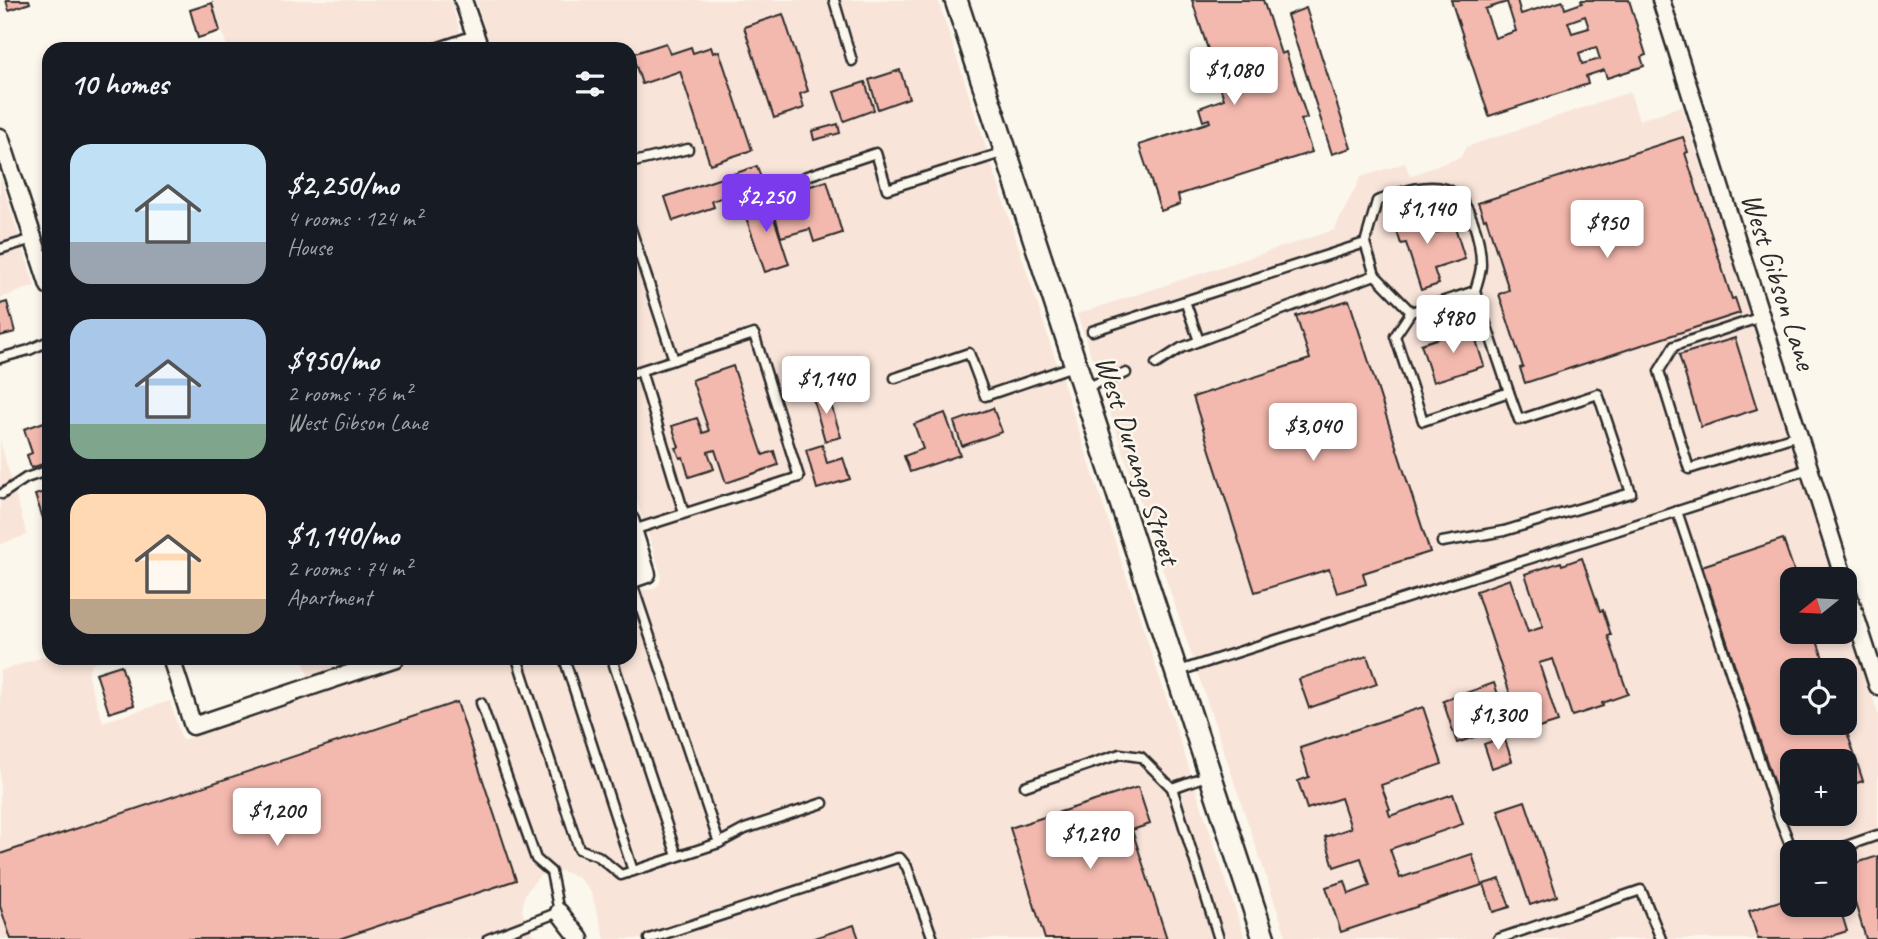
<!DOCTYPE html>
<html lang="en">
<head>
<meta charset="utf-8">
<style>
  :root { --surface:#171b24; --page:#242831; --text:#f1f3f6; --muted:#9ea1a6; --accent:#7c3aed }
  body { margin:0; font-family:Caveat,sans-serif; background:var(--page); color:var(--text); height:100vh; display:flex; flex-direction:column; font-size:26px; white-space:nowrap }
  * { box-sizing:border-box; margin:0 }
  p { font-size:23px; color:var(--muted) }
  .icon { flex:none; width:38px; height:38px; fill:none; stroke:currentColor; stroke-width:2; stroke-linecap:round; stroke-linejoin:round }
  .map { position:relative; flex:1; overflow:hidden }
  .panel { position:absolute; left:42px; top:42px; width:595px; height:623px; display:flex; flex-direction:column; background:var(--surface); border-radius:21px; box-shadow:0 4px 10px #0003 }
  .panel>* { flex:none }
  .needle { width:46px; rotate:252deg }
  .buttons { position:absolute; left:1780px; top:567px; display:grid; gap:14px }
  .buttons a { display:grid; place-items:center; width:77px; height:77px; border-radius:14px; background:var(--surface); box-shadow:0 4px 10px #0003; font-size:35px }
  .price { position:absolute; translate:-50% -60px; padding:0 16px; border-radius:7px; background:#fff; color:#222; font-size:23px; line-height:46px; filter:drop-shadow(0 2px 4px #0008) }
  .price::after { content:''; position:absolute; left:50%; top:42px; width:21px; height:16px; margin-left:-10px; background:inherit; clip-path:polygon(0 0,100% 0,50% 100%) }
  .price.current { background:var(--accent); color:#fff }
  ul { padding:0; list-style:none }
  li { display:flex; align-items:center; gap:21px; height:175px; padding:0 28px }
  li span { display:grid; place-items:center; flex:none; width:196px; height:140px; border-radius:21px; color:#555 }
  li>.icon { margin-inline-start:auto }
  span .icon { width:84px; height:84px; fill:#fffc; stroke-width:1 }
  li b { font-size:30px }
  h2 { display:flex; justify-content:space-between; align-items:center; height:84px; padding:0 28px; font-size:30px }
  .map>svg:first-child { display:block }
  .built { fill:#f9e4d9; fill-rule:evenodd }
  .building { fill:#f4b9ae; stroke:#2b2b2b; stroke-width:2; fill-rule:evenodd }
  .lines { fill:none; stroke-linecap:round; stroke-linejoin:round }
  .lane-casing { stroke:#2b2b2b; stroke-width:13 }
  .street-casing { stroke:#2b2b2b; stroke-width:21 }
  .secondary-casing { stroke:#2b2b2b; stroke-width:26 }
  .lane { stroke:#fbf7ec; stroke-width:8 }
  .street { stroke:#fbf7ec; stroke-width:16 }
  .secondary { stroke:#fbf7ec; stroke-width:21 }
  .labels { text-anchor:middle; stroke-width:5; stroke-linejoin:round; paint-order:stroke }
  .street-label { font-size:30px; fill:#2b2b2b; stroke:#fbf7ec }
</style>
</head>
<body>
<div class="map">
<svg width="1878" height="939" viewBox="0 0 1878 939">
  <rect width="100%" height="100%" fill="#fbf7ec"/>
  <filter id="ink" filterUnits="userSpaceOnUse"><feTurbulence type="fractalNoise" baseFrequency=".0143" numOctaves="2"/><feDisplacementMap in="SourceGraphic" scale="14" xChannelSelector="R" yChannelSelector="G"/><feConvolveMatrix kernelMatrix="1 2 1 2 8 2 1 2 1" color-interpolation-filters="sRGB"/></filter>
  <g filter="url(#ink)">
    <g class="built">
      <polygon points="212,0 450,0 466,49 228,49"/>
      <polygon points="476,0 938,0 1245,939 605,939 591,892 578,877 561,871 539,876 525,894 522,911 529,930 540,939 0,939 0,671 49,655 49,658 107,658 92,663 89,668 88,677 103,722 170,701 182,740 424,658 630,658 630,592 653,589 660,583 661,574 630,480 630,49 491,49"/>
      <path d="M1630,92L1639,120L1682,106L1835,579H1792V632H1844L1845,610L1878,714V939H1287L1077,314L1334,230L1361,177L1405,163L1410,176L1461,157L1466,147ZM1792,670H1844V723H1792ZM1792,761H1844V814H1792ZM1792,852H1844V905H1792Z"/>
      <polygon points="0,176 35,286 0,298"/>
      <polygon points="0,441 27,535 0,544"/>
      <polygon points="302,658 367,658 309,678"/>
    </g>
    <g class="building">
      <polygon points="6,0 29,0 30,3 9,10"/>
      <polygon points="1192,0 1263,0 1281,54 1286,52 1307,118 1301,120 1312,152 1178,195 1180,204 1161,211 1139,145 1210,122 1209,119 1203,121 1199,108 1224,99"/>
      <path d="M1451,0H1517L1521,14L1563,1L1565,9L1582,3L1581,0H1629L1646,55L1641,57L1644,66L1607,78L1604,70L1586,76L1588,84L1489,116ZM1507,2L1516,31L1495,38L1485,9ZM1585,16L1589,28L1572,33L1568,22ZM1596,47L1600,59L1582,64L1579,53Z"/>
      <polygon points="212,3 220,31 198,38 190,10"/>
      <polygon points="1306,8 1351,148 1332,154 1287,15"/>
      <polygon points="783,14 808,91 800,94 804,108 774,118 744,27"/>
      <polygon points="666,43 670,54 691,47 693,53 711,47 713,53 719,51 752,150 710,164 680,71 642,84 632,54"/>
      <polygon points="900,70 909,98 878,109 869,80"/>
      <polygon points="865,82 874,110 844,121 834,92"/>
      <polygon points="838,124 840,133 814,140 812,131"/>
      <polygon points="1683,137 1688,152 1685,153 1732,299 1735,298 1740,313 1525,383 1520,368 1523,367 1499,294 1509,290 1486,218 1484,219 1478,203"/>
      <polygon points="757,166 765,190 741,199 738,192 712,201 714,207 673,221 665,197"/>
      <polygon points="827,181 842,233 814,242 810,229 781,237 770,198"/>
      <polygon points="767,197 789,264 765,272 742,206"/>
      <polygon points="1420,207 1429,235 1455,227 1465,259 1434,269 1439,284 1421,290 1406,243 1401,244 1392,216"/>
      <polygon points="1349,300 1430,552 1363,573 1366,584 1337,593 1329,569 1255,592 1193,397 1310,359 1296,316"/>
      <polygon points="7,302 15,332 0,336 0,304"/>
      <polygon points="1472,327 1484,366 1433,382 1421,344"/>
      <polygon points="1735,338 1757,409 1701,427 1679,355"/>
      <polygon points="733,366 763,455 774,451 778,465 726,483 715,450 708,452 714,469 689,477 683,457 680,458 676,448 679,447 672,426 697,418 703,433 709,431 692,380"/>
      <polygon points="827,391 841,437 825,441 812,395"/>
      <polygon points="993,408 1002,432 962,446 954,422"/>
      <polygon points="945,413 960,455 910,472 904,456 923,449 914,424"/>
      <polygon points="47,421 49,462 31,468 27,455 32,453 24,429"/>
      <polygon points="822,445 827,463 843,458 850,479 817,489 806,450"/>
      <polygon points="49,490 49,522 45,524 35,495"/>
      <polygon points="1783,539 1797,579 1792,579 1792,632 1814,632 1827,670 1792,670 1792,723 1844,723 1863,781 1844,787 1844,761 1792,761 1792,805 1782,808 1702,566"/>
      <polygon points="1582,558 1600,611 1603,610 1611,635 1608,636 1628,694 1602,703 1603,706 1572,716 1553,659 1539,663 1558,722 1523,733 1476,591 1510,579 1528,632 1543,627 1525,574 1561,562 1562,565"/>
      <polygon points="1367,656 1377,684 1309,708 1299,679"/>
      <polygon points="121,665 134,705 109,713 96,673"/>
      <polygon points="1494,683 1509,725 1457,743 1443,701"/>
      <polygon points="457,702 516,880 339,939 11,939 0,906 0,854"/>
      <polygon points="1423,707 1442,764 1381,785 1390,809 1388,810 1390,816 1453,794 1463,824 1390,849 1400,878 1472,854 1482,885 1341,932 1326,887 1345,881 1349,894 1370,886 1361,858 1334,867 1325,837 1351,828 1341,798 1307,809 1298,781 1309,777 1300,748"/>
      <polygon points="1504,737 1512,761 1492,768 1484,744"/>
      <polygon points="1138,787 1150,824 1132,830 1167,939 1045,939 1010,828"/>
      <polygon points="1525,801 1557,896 1530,905 1498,810"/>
      <polygon points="1878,856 1878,939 1866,939 1844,867"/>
      <polygon points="1500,879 1510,907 1493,912 1484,884"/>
      <polygon points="1792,897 1792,905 1839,905 1847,931 1822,939 1758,939 1749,911"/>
      <polygon points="854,925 859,939 811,939"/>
    </g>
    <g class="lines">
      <g class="lane-casing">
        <g id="lane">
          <polyline points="834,0 852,61"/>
          <polyline points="433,49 475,35"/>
          <polyline points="630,163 688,149"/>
          <polyline points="804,177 876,153 887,189 1005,152"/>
          <polyline points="630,226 674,360"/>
          <polyline points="1365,243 1375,275"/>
          <polyline points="0,249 33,239"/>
          <polyline points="1761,317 1674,346 1659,371 1689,469 1798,435"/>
          <polyline points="1092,331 1185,301"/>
          <path d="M1199,341L1185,301L1365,243L1377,201C1398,194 1423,182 1446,189C1471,197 1481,242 1481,265C1481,273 1477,283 1475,291"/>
          <polyline points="0,358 29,350 49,341"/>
          <polyline points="1156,364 1181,348 1199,341 1375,275 1411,312 1475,291 1509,392 1423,421 1395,336 1411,312"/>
          <polyline points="641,371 684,513"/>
          <polyline points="630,374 754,334 799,477 633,530"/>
          <polyline points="895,378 969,353 985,396 1076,365"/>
          <polyline points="1086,387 1126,373"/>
          <polyline points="2,494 26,478 49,470"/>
          <polyline points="1677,511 1777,812 1790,845 1798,852"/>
          <polyline points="1442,542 1504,531 1631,493 1598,394 1519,420 1509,392"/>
          <polyline points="517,658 579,849 598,856 621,875 719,843 631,580"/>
          <polyline points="564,658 633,871"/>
          <polyline points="614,665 677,856"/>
          <polyline points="1179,671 1809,469"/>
          <polyline points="481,703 536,859 551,872 559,912 488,939"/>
          <polyline points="1025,786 1120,754 1141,757 1172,788 1219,939"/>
          <polyline points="1172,788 1209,775"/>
          <polyline points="719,843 745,829 823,803"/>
          <polyline points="1829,852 1878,835"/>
          <polyline points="649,939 897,858 900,858 907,867 933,939"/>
          <polyline points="1498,939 1641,890 1661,939"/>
        </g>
      </g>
      <g class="street-casing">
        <g id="street">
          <polyline points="463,0 480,49"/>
          <polyline points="1661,0 1844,579"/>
          <polyline points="0,137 49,286"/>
          <polyline points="630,520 647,574 630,580"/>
          <polyline points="1844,581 1878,686"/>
          <polyline points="171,658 193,726 396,658"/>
          <polyline points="559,912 580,939"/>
        </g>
      </g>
      <g class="secondary-casing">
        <polyline id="secondary" points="956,0 1264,939"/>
      </g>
      <use href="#lane" class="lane"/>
      <use href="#street" class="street"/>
      <use href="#secondary" class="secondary"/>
    </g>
  </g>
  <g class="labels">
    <g class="street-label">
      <text transform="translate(1779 281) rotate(72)" y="10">West Gibson Lane</text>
      <text transform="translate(1138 460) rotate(72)" y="10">West Durango Street</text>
    </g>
  </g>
</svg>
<div class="buttons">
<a><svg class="needle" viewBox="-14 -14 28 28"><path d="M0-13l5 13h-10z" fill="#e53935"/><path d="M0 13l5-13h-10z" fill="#9ea1a6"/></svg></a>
<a><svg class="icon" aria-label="locate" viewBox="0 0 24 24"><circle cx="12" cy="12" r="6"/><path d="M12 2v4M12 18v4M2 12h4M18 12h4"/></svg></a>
<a>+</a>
<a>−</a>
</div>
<b class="price" style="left:1234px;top:107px">$1,080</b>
<b class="price current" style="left:766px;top:234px">$2,250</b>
<b class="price" style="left:1427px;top:246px">$1,140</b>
<b class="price" style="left:1607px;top:260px">$950</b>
<b class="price" style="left:1453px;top:355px">$980</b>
<b class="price" style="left:826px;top:416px">$1,140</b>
<b class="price" style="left:1313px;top:463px">$3,040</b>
<b class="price" style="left:1498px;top:752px">$1,300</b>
<b class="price" style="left:277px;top:848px">$1,200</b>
<b class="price" style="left:1090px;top:871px">$1,290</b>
<section class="panel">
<h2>10 homes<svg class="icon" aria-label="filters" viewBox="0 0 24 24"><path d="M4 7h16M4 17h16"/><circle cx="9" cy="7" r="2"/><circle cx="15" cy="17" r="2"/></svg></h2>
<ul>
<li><span style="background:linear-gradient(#bfe0f5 70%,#9aa5b1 0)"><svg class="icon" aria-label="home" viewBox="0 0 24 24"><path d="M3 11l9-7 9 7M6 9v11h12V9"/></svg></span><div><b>$2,250/mo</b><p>4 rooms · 124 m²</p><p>House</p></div></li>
<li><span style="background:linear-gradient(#a9c7e8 75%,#7fa58c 0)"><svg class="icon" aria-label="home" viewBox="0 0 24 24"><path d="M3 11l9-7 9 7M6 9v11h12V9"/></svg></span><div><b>$950/mo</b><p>2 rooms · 76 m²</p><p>West Gibson Lane</p></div></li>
<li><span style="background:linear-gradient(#ffd9b3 75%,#b9a48a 0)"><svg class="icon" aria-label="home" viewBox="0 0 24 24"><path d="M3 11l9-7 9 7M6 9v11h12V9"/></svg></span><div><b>$1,140/mo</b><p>2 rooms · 74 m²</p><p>Apartment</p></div></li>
</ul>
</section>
</div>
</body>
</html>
